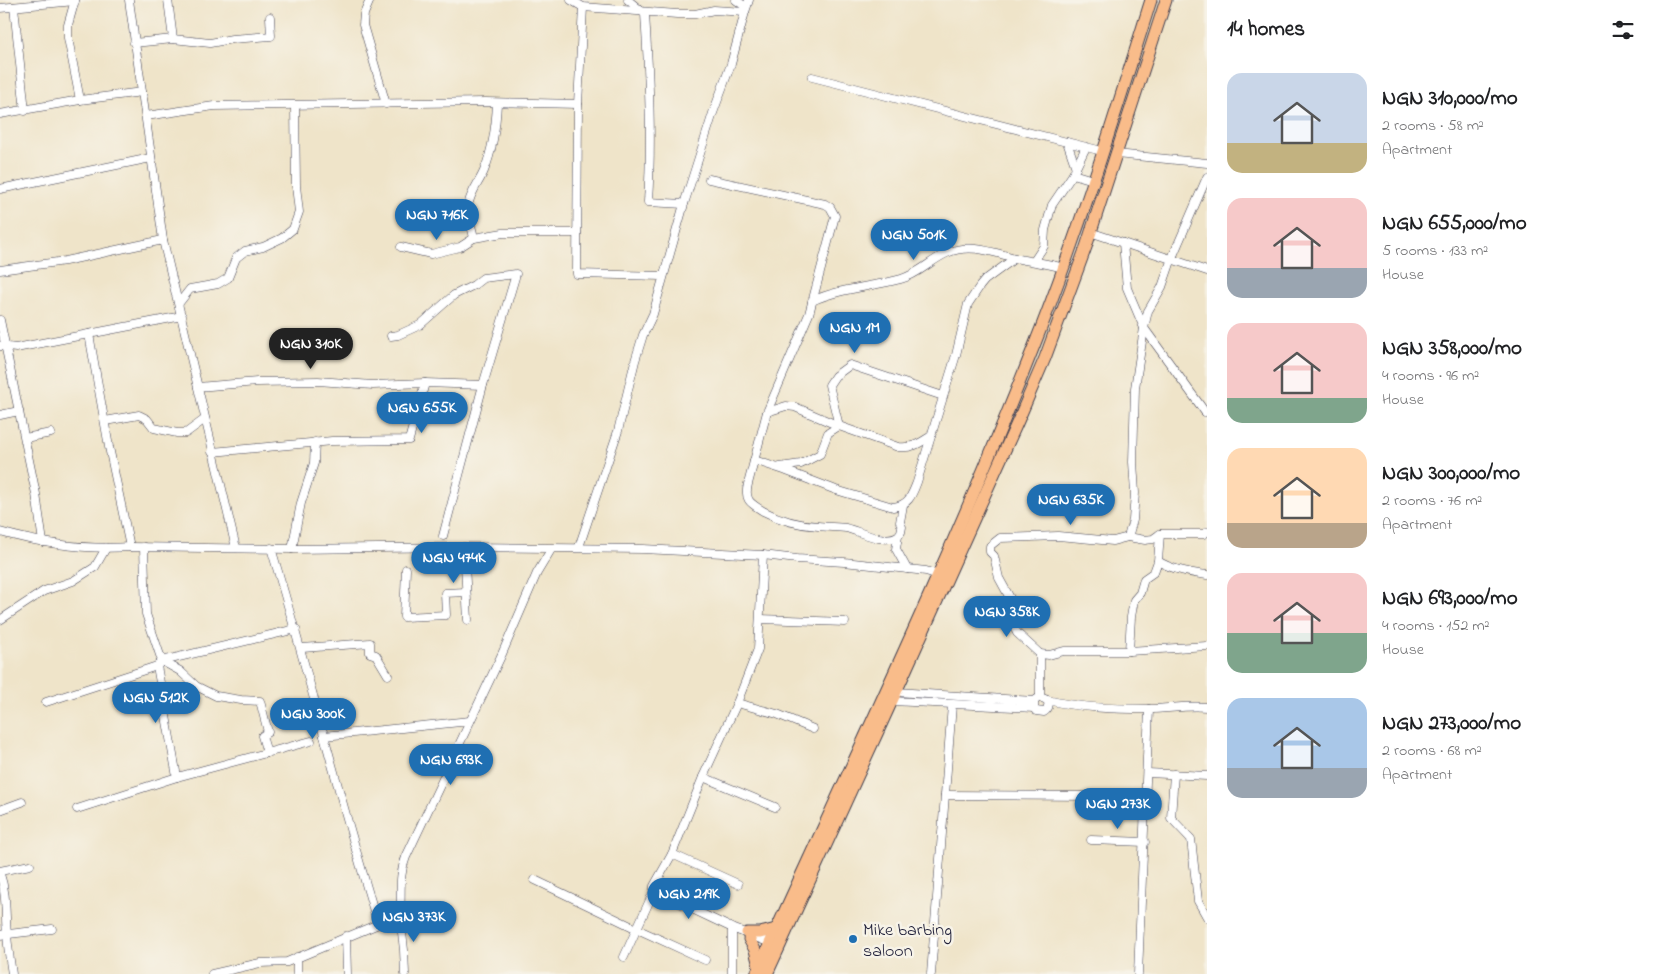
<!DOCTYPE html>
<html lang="en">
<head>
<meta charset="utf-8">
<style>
  :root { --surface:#fff; --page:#f2f2f2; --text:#202124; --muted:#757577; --accent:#1f6fb2 }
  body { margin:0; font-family:"Indie Flower",sans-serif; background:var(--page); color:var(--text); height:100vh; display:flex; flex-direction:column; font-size:19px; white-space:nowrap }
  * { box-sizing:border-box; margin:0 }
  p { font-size:16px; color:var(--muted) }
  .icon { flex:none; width:28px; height:28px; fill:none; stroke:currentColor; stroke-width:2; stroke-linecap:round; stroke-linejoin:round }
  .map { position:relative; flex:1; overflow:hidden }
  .side { display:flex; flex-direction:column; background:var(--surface); width:450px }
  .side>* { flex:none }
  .price { position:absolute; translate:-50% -42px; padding:0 11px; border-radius:18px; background:var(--accent); color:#fff; font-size:16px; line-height:32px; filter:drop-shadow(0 1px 2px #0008) }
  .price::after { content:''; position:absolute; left:50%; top:30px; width:15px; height:11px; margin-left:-8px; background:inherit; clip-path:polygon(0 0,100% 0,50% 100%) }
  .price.current { background:#222; color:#fff }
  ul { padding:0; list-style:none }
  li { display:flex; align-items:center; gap:15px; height:125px; padding:0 20px }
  li span { display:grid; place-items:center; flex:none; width:140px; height:100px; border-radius:15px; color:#555 }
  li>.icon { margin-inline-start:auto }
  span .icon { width:60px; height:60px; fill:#fffc; stroke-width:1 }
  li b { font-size:21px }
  h2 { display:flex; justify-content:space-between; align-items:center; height:60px; padding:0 20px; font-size:21px }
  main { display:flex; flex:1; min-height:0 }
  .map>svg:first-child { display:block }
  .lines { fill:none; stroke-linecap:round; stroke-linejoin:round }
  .minor-casing { stroke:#413f50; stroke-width:9 }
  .highway-casing { stroke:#413f50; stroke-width:13 }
  .minor { stroke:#fff; stroke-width:8 }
  .highway { stroke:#f9bc8a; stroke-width:11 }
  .poi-dot { fill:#1f6fb2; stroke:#f7f3e8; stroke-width:2 }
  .labels { text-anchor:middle; stroke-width:5; stroke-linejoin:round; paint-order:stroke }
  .poi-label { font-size:18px; fill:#22223b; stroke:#f7f3e8; text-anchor:start }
</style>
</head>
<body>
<main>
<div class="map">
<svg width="1207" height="974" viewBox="0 0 1207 974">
  <rect width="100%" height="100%" fill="#f7f3e8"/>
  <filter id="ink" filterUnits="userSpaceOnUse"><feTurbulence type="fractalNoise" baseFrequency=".02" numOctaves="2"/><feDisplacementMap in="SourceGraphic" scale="10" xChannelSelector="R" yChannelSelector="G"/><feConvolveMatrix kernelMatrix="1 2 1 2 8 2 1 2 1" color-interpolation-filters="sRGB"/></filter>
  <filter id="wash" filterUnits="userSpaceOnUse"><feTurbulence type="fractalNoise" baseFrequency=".0096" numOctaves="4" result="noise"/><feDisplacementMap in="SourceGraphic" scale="20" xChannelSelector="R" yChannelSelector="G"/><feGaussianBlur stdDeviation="1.12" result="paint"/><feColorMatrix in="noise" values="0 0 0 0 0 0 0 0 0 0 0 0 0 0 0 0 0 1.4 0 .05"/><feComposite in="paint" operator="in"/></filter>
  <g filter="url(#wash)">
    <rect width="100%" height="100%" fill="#efe4c9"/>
  </g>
  <g filter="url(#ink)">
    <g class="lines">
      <g class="minor-casing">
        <g id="minor">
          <polyline points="75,0 68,25 68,38 80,100"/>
          <polyline points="129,0 163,240 236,548"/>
          <polyline points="168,0 173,39"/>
          <polyline points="370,0 364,14 363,25 386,104"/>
          <polyline points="571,0 583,7 677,14 695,14 714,10 745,12 749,0"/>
          <polyline points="736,0 746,7"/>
          <polyline points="14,7 25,111"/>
          <polyline points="583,7 578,104 577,274 663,276"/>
          <polyline points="0,8 75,1"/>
          <polyline points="134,43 173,39 210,43 232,39 271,36 270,17"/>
          <polyline points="812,77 1102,151"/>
          <polyline points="0,114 80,100 142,92"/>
          <polyline points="146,116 214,106 486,102 578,104"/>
          <polyline points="1067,142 1076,168"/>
          <polyline points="1116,154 1207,163"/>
          <polyline points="1073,174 1086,147"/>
          <path d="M709,179L825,204L830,207L835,216L809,314L767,412L748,484C744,500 750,503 763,511C780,520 799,525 818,526C827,527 837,527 846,528C861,532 883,544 898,536"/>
          <polyline points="0,189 151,158"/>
          <polyline points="684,204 713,113 731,64 745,12"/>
          <polyline points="1090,232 1207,271"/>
          <path d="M474,238C472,228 468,217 468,207C469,194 479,183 484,171C493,149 496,126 497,103"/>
          <polyline points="1123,243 1127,288 1144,328 1135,388 1133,462 1135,493 1133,520 1128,537"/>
          <polyline points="401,247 431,254 460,247 474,238 503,233 577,233"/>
          <polyline points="1034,261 1044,246 1045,230 1052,205 1073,174 1093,180"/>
          <polyline points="0,270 65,261 163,240"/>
          <path d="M812,301C841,288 871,287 901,279C919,274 931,260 947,253C970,243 992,252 1015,258C1031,262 1047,263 1063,268"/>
          <polyline points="179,303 190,289 218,284 228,278 236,258 245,251 263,247 282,238 293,229 299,212 296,186 295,106"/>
          <polyline points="0,320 36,494 43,542"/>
          <polyline points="89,334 109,447 130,547"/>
          <polyline points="0,346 16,348 182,316"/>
          <polyline points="198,387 257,382 318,381 373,385 425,383"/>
          <path d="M767,412L786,406L795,407L839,426L898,447C912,449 920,443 931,436"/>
          <polyline points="1205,412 1144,328 1148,311 1162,287 1172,258 1207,177"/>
          <polyline points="0,415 19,411"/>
          <polyline points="105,421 139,415 147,419 154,428 177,433 186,433 205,419"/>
          <polyline points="839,426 829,385 835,376 850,365 943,396"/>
          <polyline points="25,438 51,433"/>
          <polyline points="212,452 332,441 409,440 425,383 483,385 516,274 483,278 474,285 454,295 420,325 398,335 391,336"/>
          <path d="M754,460L784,470L836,490L893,507C909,505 912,495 917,482L956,355L968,304L980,286L985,280L1015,258"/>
          <polyline points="780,467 801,464 820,454 828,433 839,426"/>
          <polyline points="903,505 900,522 902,527 901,532 898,536 896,549 907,569"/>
          <path d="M0,532C43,544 86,550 130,547L292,549L464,547L643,549L763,555L797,559L844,562L926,571L938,575"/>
          <polyline points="443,536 483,385"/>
          <polyline points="144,547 146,614 162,661 180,671 196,686 216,696 241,700 260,701 268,732 262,736 267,753"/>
          <polyline points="464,547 468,620"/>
          <path d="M579,547L618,431L635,361L643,335L653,314L684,204L648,202C652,139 649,77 645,14L628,0"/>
          <path d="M271,548C309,673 339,799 378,924"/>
          <polyline points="292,549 301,503 314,463 315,442"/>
          <path d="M1158,561C1172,570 1191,573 1207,575"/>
          <polyline points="406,569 404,617 446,615 445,593 466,592"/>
          <polyline points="760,619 845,622"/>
          <polyline points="0,620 44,591 73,581 95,567 106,548"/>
          <polyline points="302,648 370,643 370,653 376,655 388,675"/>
          <polyline points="1129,651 1131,617 1134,600 1140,593 1144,579 1154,572 1158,561 1160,534"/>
          <polyline points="1040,654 1017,633 1013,625 1010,598 999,578 994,556 990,552 990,546 1000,538 1058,536 1113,541 1128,537 1145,540 1153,539 1160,534 1204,534 1207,532"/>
          <polyline points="157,666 177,777"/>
          <path d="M896,692L1034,701L1040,697L1047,700C1050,705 1048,709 1044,712L1036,711L1034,708V701"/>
          <polyline points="1040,697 1040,654 1049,655 1064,651 1129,651 1207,646"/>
          <path d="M1047,700C1080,708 1115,709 1149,709C1168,709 1187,705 1207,707"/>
          <polyline points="892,701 1034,708"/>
          <polyline points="46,702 157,666 162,661 296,629"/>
          <polyline points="737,703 777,714 813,729"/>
          <polyline points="324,736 470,721"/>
          <polyline points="1148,773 1207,776"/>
          <polyline points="1174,774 1171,818 1191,839 1198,901 1207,917"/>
          <polyline points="703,777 775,807"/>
          <polyline points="945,795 1100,796 1147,793"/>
          <polyline points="77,809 177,777 311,741"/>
          <polyline points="0,810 22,802"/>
          <polyline points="1091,840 1145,842"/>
          <polyline points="672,854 738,884"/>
          <polyline points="0,871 30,865"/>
          <path d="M0,874C7,894 5,914 7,935C8,948 10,961 12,974"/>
          <polyline points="535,880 637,929 705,960"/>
          <polyline points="654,891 732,928 773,944"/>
          <polyline points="400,915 404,950 405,974"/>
          <polyline points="732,928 732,974"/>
          <polyline points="0,935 52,929"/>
          <polyline points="346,936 347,974"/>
          <polyline points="297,957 297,974"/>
          <polyline points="624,957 654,891 654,886 672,854 703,777 737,703 758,649 763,555"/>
          <path d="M212,974L260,963L287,962L400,915C402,895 398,876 406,857L502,654L537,573L552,548"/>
          <polyline points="931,974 952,705"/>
          <polyline points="1138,974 1149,709"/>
        </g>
      </g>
      <g class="highway-casing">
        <g id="highway">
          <polyline points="747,933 760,933 776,929"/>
          <polyline points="749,939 755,950 759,966"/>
          <path d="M756,974C850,767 949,562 1032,351C1078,236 1114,118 1151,0"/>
          <polyline points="767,974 896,692 1018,421 1045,358 1086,247 1166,0"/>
        </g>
      </g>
      <use href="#minor" class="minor"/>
      <use href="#highway" class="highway"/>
    </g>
  </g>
  <circle class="poi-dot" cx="853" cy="939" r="5"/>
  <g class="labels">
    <g class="poi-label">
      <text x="863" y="935">Mike barbing<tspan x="863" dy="21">saloon</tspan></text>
    </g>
  </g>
</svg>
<b class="price" style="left:437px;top:241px">NGN 716K</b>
<b class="price" style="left:914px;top:261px">NGN 501K</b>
<b class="price" style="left:855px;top:354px">NGN 1M</b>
<b class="price current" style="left:311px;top:370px">NGN 310K</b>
<b class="price" style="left:422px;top:434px">NGN 655K</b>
<b class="price" style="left:1071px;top:526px">NGN 635K</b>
<b class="price" style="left:454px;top:584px">NGN 474K</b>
<b class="price" style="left:1007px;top:638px">NGN 358K</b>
<b class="price" style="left:156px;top:724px">NGN 512K</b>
<b class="price" style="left:313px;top:740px">NGN 300K</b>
<b class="price" style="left:451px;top:786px">NGN 693K</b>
<b class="price" style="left:1118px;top:830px">NGN 273K</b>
<b class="price" style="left:689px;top:920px">NGN 219K</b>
<b class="price" style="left:414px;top:943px">NGN 373K</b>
</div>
<section class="side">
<h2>14 homes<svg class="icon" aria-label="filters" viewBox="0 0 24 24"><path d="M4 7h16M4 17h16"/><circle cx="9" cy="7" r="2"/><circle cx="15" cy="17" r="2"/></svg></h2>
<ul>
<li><span style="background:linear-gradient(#c9d6e8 70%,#c2b280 0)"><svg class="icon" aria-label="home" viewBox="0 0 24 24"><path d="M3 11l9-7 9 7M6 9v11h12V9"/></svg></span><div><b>NGN 310,000/mo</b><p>2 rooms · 58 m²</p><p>Apartment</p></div></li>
<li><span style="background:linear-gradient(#f6c9c9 70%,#9aa5b1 0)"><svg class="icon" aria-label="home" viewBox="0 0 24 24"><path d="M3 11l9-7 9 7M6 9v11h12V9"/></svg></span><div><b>NGN 655,000/mo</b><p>5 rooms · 133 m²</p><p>House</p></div></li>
<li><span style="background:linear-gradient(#f6c9c9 75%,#7fa58c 0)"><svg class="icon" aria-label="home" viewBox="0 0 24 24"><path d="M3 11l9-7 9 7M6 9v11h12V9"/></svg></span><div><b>NGN 358,000/mo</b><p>4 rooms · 96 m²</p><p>House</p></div></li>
<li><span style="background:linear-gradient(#ffd9b3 75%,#b9a48a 0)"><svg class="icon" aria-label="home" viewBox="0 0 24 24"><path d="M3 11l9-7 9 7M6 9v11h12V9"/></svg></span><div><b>NGN 300,000/mo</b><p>2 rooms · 76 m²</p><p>Apartment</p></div></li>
<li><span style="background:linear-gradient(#f6c9c9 60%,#7fa58c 0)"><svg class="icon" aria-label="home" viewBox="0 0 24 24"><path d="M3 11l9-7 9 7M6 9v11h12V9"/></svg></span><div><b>NGN 693,000/mo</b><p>4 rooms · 152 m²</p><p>House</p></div></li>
<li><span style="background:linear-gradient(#a9c7e8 70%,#9aa5b1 0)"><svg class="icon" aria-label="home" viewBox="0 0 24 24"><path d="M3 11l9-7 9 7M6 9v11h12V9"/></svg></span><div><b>NGN 273,000/mo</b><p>2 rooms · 68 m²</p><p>Apartment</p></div></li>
</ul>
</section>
</main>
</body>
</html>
